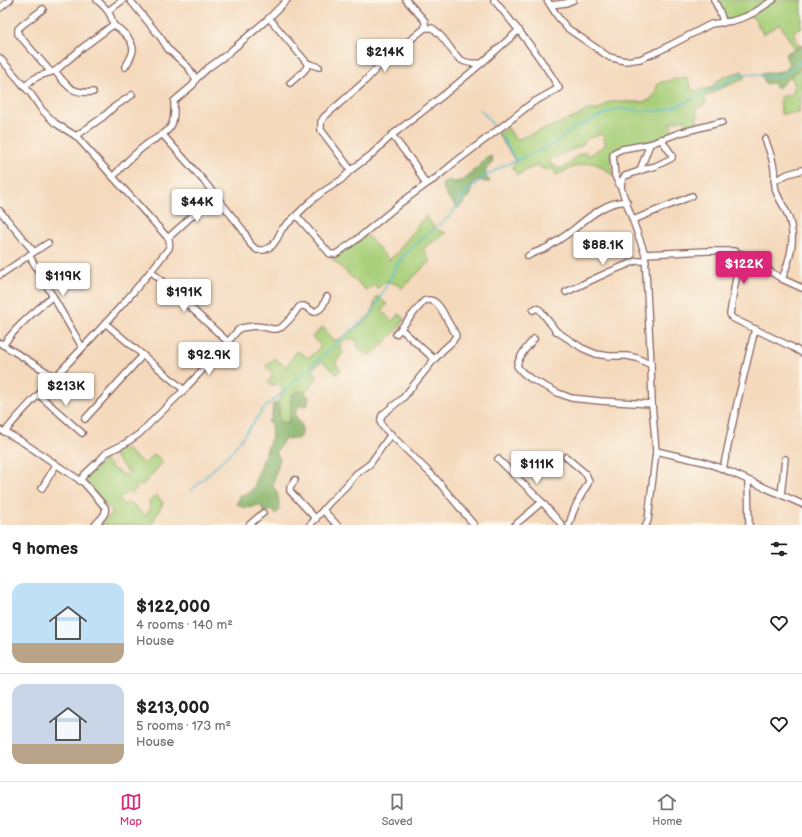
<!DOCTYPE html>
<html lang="en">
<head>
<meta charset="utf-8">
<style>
  :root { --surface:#fff; --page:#f6f6f6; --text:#202124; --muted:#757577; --line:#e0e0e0; --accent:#db2777 }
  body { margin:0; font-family:"Balsamiq Sans",sans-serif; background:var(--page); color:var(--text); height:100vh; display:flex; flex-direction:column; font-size:15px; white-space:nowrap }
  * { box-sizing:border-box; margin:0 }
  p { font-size:13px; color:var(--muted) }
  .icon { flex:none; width:22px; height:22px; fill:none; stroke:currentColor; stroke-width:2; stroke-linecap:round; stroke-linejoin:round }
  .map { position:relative; height:525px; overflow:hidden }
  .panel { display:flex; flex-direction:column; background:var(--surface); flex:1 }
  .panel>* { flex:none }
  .price { position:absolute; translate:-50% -34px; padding:0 9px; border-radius:4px; background:#fff; color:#222; font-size:13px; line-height:26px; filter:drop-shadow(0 1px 2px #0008) }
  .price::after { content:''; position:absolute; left:50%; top:24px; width:12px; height:9px; margin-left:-6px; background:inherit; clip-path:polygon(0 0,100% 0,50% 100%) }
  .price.selected { background:var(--accent); color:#fff }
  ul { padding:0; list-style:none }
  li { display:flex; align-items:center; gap:12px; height:100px; padding:0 12px }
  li+li { border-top:1px solid var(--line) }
  li span { display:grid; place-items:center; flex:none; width:112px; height:80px; border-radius:12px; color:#555 }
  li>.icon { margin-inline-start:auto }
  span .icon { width:48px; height:48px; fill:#fffc; stroke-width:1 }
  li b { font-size:17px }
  h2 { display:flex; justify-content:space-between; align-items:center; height:48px; padding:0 12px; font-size:17px }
  .dock { display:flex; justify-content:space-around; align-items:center; height:56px; border-top:1px solid var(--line); background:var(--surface); font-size:11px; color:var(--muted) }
  .dock a { display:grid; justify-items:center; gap:2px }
  .dock .selected { color:var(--accent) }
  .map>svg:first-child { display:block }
  .green { fill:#a8cf79; stroke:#797752; fill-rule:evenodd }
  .forest { fill:#86b269; stroke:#68684a }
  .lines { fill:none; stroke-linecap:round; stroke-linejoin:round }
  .stream { stroke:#54bcd1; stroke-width:1.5 }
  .minor-casing { stroke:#86605e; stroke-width:8 }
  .minor { stroke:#fff; stroke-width:5.5 }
</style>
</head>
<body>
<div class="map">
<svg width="802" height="525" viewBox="0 0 802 525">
  <rect width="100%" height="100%" fill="#fbf7ec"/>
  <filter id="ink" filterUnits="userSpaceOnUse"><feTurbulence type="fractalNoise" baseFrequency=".025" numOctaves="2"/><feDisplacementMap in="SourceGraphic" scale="8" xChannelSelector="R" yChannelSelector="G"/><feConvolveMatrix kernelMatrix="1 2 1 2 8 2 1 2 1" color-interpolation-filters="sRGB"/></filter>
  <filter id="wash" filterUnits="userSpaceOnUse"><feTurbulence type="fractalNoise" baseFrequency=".012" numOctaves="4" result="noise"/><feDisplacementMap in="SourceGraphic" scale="16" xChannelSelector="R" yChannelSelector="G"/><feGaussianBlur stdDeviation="0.9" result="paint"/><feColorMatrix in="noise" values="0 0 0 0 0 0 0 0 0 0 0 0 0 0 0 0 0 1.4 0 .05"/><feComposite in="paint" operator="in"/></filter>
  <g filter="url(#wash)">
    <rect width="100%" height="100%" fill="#f4d9bc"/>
    <g class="green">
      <polygon points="715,0 802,0 802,27 794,31 799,47 795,49 780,24 763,34 754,18 746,15 725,21"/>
      <polygon points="802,67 802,93 801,93 801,103 799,104 799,113 781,114 780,97 793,94 794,83 791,77"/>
      <path d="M742,71L744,79L719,89L704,98L706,103L697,108V127L688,130L685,119L670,123L673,134L655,140L613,152L610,155L613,174L612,175C607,171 601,166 596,164C586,160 565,171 556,175L553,168L548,170L541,168L539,164L517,175L512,167L516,162L498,134L508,128L516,140L576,117L587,110H598L609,102H642L650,100L655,94L658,83L686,77L693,91L711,88C720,76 729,75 742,71ZM602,134L606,144L589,156L586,152L577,155L569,164L561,169L552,165L549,160L582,145L587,139Z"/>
      <polygon points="425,216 437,230 446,233 423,249 430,261 402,288 396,284 386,281 378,288 373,285 367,291 332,259 367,235 389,260 396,254"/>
      <polygon points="377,296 387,304 382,311 392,321 399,314 404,319 399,328 374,353 365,355 357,347 358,342 352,338 350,340 346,338 339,347 343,352 335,364 341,369 337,374 322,361 312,369 317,377 305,393 302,391 292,395 291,401 290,422 280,423 278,402 283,390 278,383 271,386 268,383 273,374 266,366 274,358 286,367 297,351 309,358 321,346 312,337 323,327 332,340 338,340 355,329 370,317"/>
      <polygon points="126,449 144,464 155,454 163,462 143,485 140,485 131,494 127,492 119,500 125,505 127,503 132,504 145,516 150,509 149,502 156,495 163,503 151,525 101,525 113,512 94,492 82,481 104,460 115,470 126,476 129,473 111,452"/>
    </g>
    <g class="forest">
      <polygon points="802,45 802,67 779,87 775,87 773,83 766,84 761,74 783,71 789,65 785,54"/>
      <path d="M491,156L493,162L487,168L485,174L490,182H486L479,180L474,182C471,192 467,202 458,208C449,202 446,194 442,185L446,180L455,182L463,180L479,166L485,159Z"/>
      <path d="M298,391H302L309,397L308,403L306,407L302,405L299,406L296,411L295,415L302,426V435L297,439L291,438L284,440L276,452L280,459L275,475L273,486L277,492L280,509L276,514L271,510L265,514L261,506L258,505C248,509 246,509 237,504L240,496L248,493L255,486V481L272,436L271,423L268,422L272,416L273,404L278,402L280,423L290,422L291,401L292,395Z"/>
    </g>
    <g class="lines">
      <g class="stream">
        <polyline points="481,110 496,129"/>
        <polyline points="500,135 516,160"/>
        <polyline points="191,491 234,449 265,407 293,383 330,349 373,312 392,274 402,257 426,235 449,217 467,192 484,177 501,167 531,154 546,148 575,128 602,115 618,109 643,111 661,111 683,104 713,89 735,77 750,74 772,77 784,75 797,64 802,61"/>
      </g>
    </g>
  </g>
  <g filter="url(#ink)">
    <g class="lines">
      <g class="minor-casing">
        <g id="minor">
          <polyline points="130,0 161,38 168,49 188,67 196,79"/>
          <polyline points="406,0 425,21 425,28"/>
          <polyline points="547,0 558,17 567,28 609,57 625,61 640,59 659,51 711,24 732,21 745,17 755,12 773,0"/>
          <path d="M714,0C718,8 722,14 723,23"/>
          <polyline points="551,5 566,3 573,0"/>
          <polyline points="0,8 10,0"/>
          <polyline points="43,9 21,26 18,29 18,34 50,71"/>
          <polyline points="108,11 123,0"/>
          <polyline points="269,18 307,63 307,67 303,72 290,83"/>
          <path d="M113,25C121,29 132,39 133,49C133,54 128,63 125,67"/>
          <path d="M0,58L31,94L42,110L55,123L76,136L168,238C170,241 170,244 169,248C134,294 94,336 54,378C38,396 20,412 5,432L0,430"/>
          <polyline points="307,63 319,67"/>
          <path d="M55,71C67,86 71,94 93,92"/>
          <path d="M24,87L32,80L39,76L55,71L60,67L82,48L113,25C112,14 105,7 97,0"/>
          <path d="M163,135L203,180L243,230L251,245L257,250H264L272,246L277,239L282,229L311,201L321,193L341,180L351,170L371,155L392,135L415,165L425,183H428L436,178L454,163L504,125L532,103L559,88C540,56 517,28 494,0"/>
          <polyline points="392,135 445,94 482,63 519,30"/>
          <polyline points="76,136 103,117 114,107 132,95"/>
          <path d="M765,139C769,149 773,159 774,169C775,176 774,184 776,191C779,200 785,207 788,216C797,237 790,259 782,279"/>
          <path d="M351,170L321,130V122L324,117L363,83L380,65L425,28C427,28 430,28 432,28C434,29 437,32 439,34C455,50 454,66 482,63"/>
          <polyline points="640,170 650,144"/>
          <path d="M113,177C123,165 134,154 147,144C155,138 166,135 171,126C175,119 174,109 174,101L193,85L196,79L208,68L226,55L269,18L287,0"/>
          <polyline points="774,181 788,174 802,170"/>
          <polyline points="621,188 622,180 625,176 648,168 656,166 672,158 672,155 661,139"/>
          <polyline points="0,211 34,252"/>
          <polyline points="297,216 330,254 336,254 356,240 402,202 428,183"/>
          <polyline points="633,220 692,196"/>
          <polyline points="168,238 215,195"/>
          <polyline points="645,254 707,251 734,251 746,256 782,279 802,288"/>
          <polyline points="740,254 730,314 732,318 792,347 802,353"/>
          <polyline points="29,255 82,347"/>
          <path d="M528,256C534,252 541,251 548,247C556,242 565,236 573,230C587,218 608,200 627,202"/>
          <polyline points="151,271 228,342"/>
          <polyline points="0,275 34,252 48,243"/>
          <polyline points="566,292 609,272 636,261 646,261"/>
          <polyline points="533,310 536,308 540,310 556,331 582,348 596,354 609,356 627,356 637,358 651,365"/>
          <polyline points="105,323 184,390"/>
          <polyline points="401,329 434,359"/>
          <path d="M396,334L424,301C438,295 444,316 450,325C452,329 455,331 456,336L452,342L443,350L433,361L403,398L383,414C380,418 380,423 383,427L436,479L474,525"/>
          <path d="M534,339C527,347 519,356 517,366L522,372L531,379L558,393L571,398L600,401L652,404"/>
          <polyline points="0,343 55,377"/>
          <path d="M3,345C17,326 35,311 53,296"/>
          <polyline points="39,395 82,433"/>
          <polyline points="85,419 143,355"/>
          <path d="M5,432L21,441L84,483L105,507C107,515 100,519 95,525"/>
          <polyline points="656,451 704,462 723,469 802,504"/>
          <path d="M566,457L586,474L589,481C588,485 585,488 583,492C577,502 572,513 569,525"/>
          <polyline points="498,459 542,502 562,525"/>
          <polyline points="723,469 736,408 755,329"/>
          <polyline points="295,480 290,487 290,491 316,519"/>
          <path d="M80,481L85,474L100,460L106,453L126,443L139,434L184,390L228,342L238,330L241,328L254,326L264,327L272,329H277L282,327L291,318L299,307L301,306H304L314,312C323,309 323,305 327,297"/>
          <polyline points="748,481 749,525"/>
          <polyline points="42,488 56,465"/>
          <polyline points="781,495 785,459"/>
          <polyline points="323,510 337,525"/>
          <polyline points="249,525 263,513"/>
          <polyline points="310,525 330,502 346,486 356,474 370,464 391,434"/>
          <polyline points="515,525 542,502"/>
          <polyline points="646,525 648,520 656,451 652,404 651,365 645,254 621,188 615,176 613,155 615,152 622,149 650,144 679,133 722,122"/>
        </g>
      </g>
      <use href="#minor" class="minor"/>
    </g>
  </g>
</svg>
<b class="price" style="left:385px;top:73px">$214K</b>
<b class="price" style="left:197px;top:223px">$44K</b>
<b class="price" style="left:603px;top:266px">$88.1K</b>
<b class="price selected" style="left:744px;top:285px">$122K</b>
<b class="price" style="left:63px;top:297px">$119K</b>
<b class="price" style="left:184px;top:313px">$191K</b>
<b class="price" style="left:209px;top:376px">$92.9K</b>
<b class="price" style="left:66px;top:407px">$213K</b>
<b class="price" style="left:537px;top:485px">$111K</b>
</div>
<section class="panel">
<h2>9 homes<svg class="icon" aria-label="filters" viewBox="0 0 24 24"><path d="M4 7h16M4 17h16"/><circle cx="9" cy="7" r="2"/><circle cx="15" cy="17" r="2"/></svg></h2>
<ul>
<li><span style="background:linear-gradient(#bfe0f5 75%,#b9a48a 0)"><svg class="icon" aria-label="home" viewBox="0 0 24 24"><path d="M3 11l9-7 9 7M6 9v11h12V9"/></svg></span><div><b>$122,000</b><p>4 rooms · 140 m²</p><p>House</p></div><svg class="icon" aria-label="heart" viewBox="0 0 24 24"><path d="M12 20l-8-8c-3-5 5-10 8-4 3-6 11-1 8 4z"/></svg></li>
<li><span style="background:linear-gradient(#c9d6e8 75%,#b9a48a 0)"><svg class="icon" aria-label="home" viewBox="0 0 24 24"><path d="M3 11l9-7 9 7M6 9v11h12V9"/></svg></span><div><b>$213,000</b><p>5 rooms · 173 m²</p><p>House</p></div><svg class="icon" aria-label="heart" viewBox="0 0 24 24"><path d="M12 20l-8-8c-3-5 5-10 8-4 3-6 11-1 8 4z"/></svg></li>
</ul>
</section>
<nav class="dock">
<a class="selected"><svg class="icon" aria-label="map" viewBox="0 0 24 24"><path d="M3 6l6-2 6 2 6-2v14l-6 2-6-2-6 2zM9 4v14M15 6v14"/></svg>Map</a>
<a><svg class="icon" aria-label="saved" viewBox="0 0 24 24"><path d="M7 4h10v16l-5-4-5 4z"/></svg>Saved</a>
<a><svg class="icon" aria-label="home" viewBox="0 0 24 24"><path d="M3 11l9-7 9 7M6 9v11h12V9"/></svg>Home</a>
</nav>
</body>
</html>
